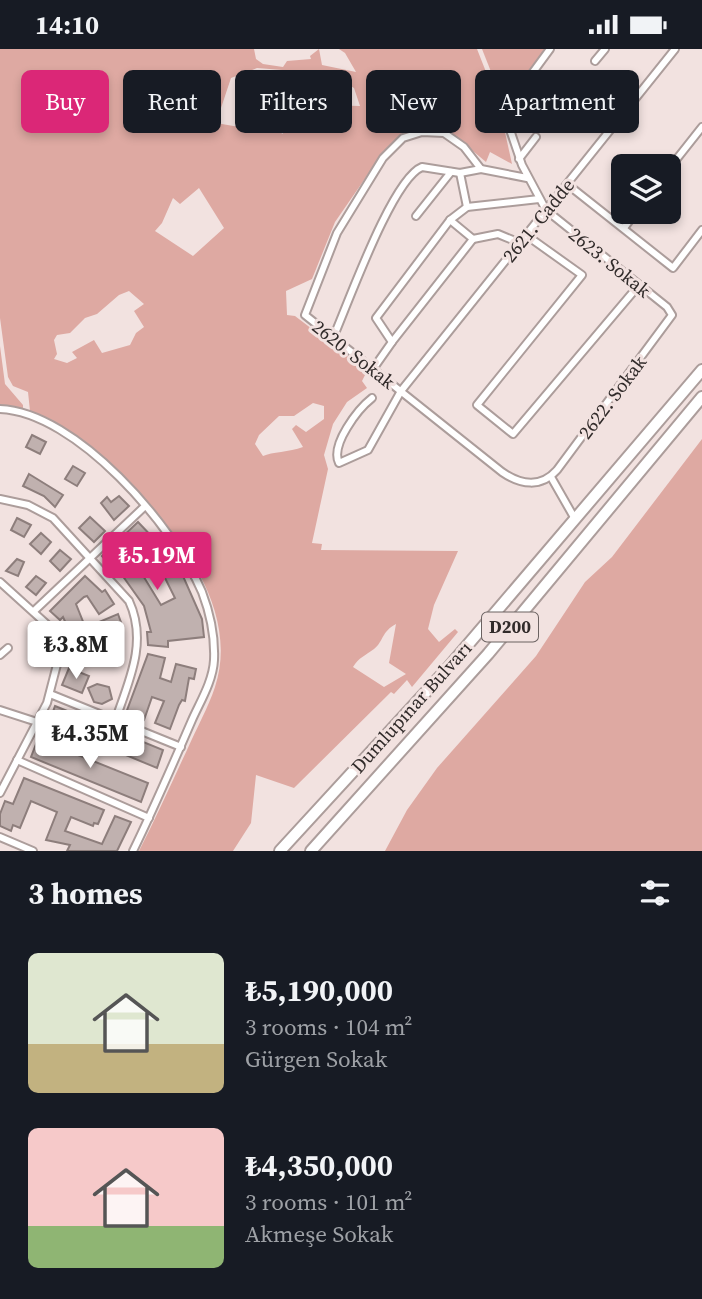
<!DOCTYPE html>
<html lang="en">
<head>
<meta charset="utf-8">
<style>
  :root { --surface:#171b24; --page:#20242c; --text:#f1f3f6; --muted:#9ea1a6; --accent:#db2777 }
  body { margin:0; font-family:"Source Serif 4",serif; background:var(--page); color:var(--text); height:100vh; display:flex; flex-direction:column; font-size:26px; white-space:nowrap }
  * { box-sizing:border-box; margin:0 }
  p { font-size:23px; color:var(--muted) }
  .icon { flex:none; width:38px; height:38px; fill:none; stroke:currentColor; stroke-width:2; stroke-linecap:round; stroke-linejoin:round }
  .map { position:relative; height:802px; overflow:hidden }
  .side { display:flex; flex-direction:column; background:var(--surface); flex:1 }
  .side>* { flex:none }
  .hud { position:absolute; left:21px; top:21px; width:662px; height:63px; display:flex; gap:14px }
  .controls { position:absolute; left:611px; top:105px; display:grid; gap:14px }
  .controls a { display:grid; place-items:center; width:70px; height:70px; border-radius:10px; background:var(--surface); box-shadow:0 4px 10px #0003; font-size:35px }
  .price { position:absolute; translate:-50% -60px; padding:0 16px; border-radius:7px; background:#fff; color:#222; font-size:23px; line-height:46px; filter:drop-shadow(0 2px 4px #0008) }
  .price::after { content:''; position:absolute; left:50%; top:42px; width:21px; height:16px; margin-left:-10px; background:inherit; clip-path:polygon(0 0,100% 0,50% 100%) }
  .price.active { background:var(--accent); color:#fff }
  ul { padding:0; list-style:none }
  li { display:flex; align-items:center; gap:21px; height:175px; padding:0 28px }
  li span { display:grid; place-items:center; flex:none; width:196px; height:140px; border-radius:10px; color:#555 }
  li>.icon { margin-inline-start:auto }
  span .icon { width:84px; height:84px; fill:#fffc; stroke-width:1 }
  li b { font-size:30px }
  h2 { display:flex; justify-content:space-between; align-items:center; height:84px; padding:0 28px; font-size:30px }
  .pill { padding:0 24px; border-radius:10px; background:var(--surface); box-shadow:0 4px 10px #0003; font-size:24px; line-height:63px }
  .pill.active { background:var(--accent); color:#fff }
  .status { display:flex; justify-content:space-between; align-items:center; height:49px; padding:0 35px; background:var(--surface); direction:ltr }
  .status svg { height:19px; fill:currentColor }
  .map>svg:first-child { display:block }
  .green { fill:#dea9a2; fill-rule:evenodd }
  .building { fill:#c0b1af; stroke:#8d7e7c; stroke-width:2 }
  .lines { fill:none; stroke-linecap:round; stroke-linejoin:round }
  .minor-casing { stroke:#ac9d9b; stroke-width:10 }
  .trunk-casing { stroke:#ac9d9b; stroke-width:14 }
  .minor { stroke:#fff; stroke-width:6 }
  .trunk { stroke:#fff; stroke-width:10 }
  .labels { text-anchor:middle; stroke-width:6; stroke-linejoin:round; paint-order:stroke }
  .shield { fill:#f2e2e0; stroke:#6b6261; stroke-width:2 }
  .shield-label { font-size:18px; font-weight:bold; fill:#312b2a }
  .street-label { font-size:19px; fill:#312b2a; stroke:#f2e2e0 }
</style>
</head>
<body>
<div class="status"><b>14:10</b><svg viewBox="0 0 49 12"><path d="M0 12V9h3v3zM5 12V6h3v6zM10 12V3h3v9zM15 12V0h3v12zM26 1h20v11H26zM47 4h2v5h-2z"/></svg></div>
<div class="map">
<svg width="702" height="802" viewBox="0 0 702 802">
  <rect width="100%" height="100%" fill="#f2e2e0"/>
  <g class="green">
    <path d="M0,0H254L256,10L263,15L283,18L287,12L311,10L310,7L319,0L322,16L356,23L345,4L339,0H477L499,56L512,115L490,103L486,113L448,81L413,80L401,85L382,105L335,173L312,230L286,242L287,266L295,267L367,322L362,332L367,339L347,353L333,375L324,406L328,420L312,494L322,495L321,501L458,502L434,556L428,580L439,593L455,580L458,583L412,638L407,631L394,645L391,643L294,739L256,726L251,774L233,802H139C156,769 171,735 187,701C196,680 208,659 215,638C238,568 188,496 142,449C106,412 78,381 30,362L28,343L13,337L8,328L0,269ZM257,19C282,21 308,22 333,29L336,37L347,35L354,39L360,57L320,56L282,85L278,74L251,80L216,74L231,29ZM383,24L405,35L401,49L394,51L384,42ZM199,139L224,179L193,207L155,182L162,174L173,149L180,155ZM129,242L144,255L134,262L144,278L136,284L130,296L102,304L94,291L72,303L77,309L67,314L54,310L57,305L54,291L57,286L70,284L85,269L97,265L119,246ZM313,354L324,357V370L306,383L296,376L292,380L303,398C289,403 272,403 263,407L255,395L259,386L279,367H294ZM396,575L389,614L406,625L384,638L353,618C359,608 365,607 374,600C384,592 381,583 396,575Z"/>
    <polygon points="482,0 546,0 505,58"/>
    <polygon points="0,297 5,335 23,356 23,362 0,356"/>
    <polygon points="702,390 702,802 385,802 407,761 437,719 536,607 585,533 612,508"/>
  </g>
  <g class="building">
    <polygon points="32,386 46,393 40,405 26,398"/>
    <polygon points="73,417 85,424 77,437 65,430"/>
    <polygon points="29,425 63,446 55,458 44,447 23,437"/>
    <polygon points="119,447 129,457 114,471 101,454 107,448 111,453"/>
    <polygon points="90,468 105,482 94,493 79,479"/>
    <polygon points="17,469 31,476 24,488 11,481"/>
    <polygon points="138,473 156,492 134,512 161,556 175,549 163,525 179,518 202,570 204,588 168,592 168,598 148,596 147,583 151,583 144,557 117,519 115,521 102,507"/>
    <polygon points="41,484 51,493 41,505 30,495"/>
    <polygon points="60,501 71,510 60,522 50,512"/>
    <polygon points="17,510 24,513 18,527 6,522"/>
    <polygon points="36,527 46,534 36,546 26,538"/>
    <polygon points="85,527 102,543 105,541 114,555 99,565 87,547 84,548 76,555 84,575 81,577 88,584 73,590 63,568 60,571 50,562"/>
    <polygon points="118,565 123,579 104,586 99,573"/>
    <polygon points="72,596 93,598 91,617 70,615"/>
    <polygon points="148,605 165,609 160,629 171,633 176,615 196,620 194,630 189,629 185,652 182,651 179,656 170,680 155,674 164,652 152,648 144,671 126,664"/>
    <polygon points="69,619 89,627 82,644 62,636"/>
    <polygon points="97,635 109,638 112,650 102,655 94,653 88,639"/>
    <polygon points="55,657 163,701 157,719 49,674"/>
    <polygon points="38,690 148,734 141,753 31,708"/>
    <polygon points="24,729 104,761 98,775 94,774 93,777 71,768 65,782 102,795 115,767 131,773 117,802 67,802 70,796 46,791 57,763 31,752 20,779 13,776 11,782 0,777 0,765 5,752 13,755"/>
  </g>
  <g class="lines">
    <g class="minor-casing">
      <g id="minor">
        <polyline points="595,12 605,0"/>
        <polyline points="514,49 550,0"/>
        <path d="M503,60L522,116L546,161L667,258L672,266L557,421C541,439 521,436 502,423L305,266L337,184L383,109L403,89L422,83L444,84L464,98L481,120L527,129"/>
        <polyline points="519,110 536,88"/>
        <polyline points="668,121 702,78"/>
        <polyline points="460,124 467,158"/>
        <polyline points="567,135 673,219 702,181"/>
        <polyline points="416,167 451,123"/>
        <polyline points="624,179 636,163"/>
        <polyline points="526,186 582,226 477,356 513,385 639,236"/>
        <polyline points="473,190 498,185 520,194"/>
        <path d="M333,289C348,255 392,130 422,118L460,124L481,120"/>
        <polyline points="392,293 473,190 450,171"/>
        <polyline points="373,320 392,293 376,269 450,171 467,158 539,150"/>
        <path d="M372,349C358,360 330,396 339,414L368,401L401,342L675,0"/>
        <path d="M0,360C76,363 174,477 202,543C210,564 215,589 214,611C213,632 200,653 192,671C173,715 154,759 133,802"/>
        <polyline points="551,428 575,470"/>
        <path d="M0,450L28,456L53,469L129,552C148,593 129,632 115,672"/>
        <polyline points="0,533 52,580 59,591 60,604 47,654 0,744"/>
        <polyline points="34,562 144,458"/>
        <polyline points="0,606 8,599"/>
        <polyline points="50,645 181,698"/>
        <polyline points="0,661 37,673"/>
        <polyline points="17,711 149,769"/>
        <polyline points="0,788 33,802"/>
      </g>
    </g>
    <g class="trunk-casing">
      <g id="trunk">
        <polyline points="280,802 448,619 702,321"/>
        <polyline points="311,802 488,605 702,348"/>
      </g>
    </g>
    <use href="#minor" class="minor"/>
    <use href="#trunk" class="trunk"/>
  </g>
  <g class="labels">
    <rect class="shield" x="482" y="563.5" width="56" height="29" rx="5"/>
    <g class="shield-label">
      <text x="510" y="584">D200</text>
    </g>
    <g class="street-label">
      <text transform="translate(538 171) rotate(-51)" y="7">2621. Cadde</text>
      <text transform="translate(610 213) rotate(39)" y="7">2623. Sokak</text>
      <text transform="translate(354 305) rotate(38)" y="7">2620. Sokak</text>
      <text transform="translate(612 348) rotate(-53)" y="7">2622. Sokak</text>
      <text transform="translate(411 658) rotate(-48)" y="7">Dumlupınar Bulvarı</text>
    </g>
  </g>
</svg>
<div class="controls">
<a><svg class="icon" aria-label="layers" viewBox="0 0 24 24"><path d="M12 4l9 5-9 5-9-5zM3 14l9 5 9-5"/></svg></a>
</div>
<b class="price active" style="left:157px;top:543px">₺5.19M</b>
<b class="price" style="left:76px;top:632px">₺3.8M</b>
<b class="price" style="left:90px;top:721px">₺4.35M</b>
<div class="hud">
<a class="pill active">Buy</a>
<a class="pill">Rent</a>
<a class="pill">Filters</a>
<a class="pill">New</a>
<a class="pill">Apartment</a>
</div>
</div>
<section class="side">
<h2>3 homes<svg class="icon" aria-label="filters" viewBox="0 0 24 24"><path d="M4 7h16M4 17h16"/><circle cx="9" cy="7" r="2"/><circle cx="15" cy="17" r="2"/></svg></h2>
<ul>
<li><span style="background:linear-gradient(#dfe7d0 65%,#c2b280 0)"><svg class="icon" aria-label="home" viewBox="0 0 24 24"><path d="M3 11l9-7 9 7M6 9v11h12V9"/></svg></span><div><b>₺5,190,000</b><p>3 rooms · 104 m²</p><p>Gürgen Sokak</p></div></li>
<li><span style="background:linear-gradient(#f6c9c9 70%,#8fb573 0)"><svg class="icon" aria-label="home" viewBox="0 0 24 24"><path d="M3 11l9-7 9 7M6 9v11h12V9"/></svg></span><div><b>₺4,350,000</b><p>3 rooms · 101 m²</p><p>Akmeşe Sokak</p></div></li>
</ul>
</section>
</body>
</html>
